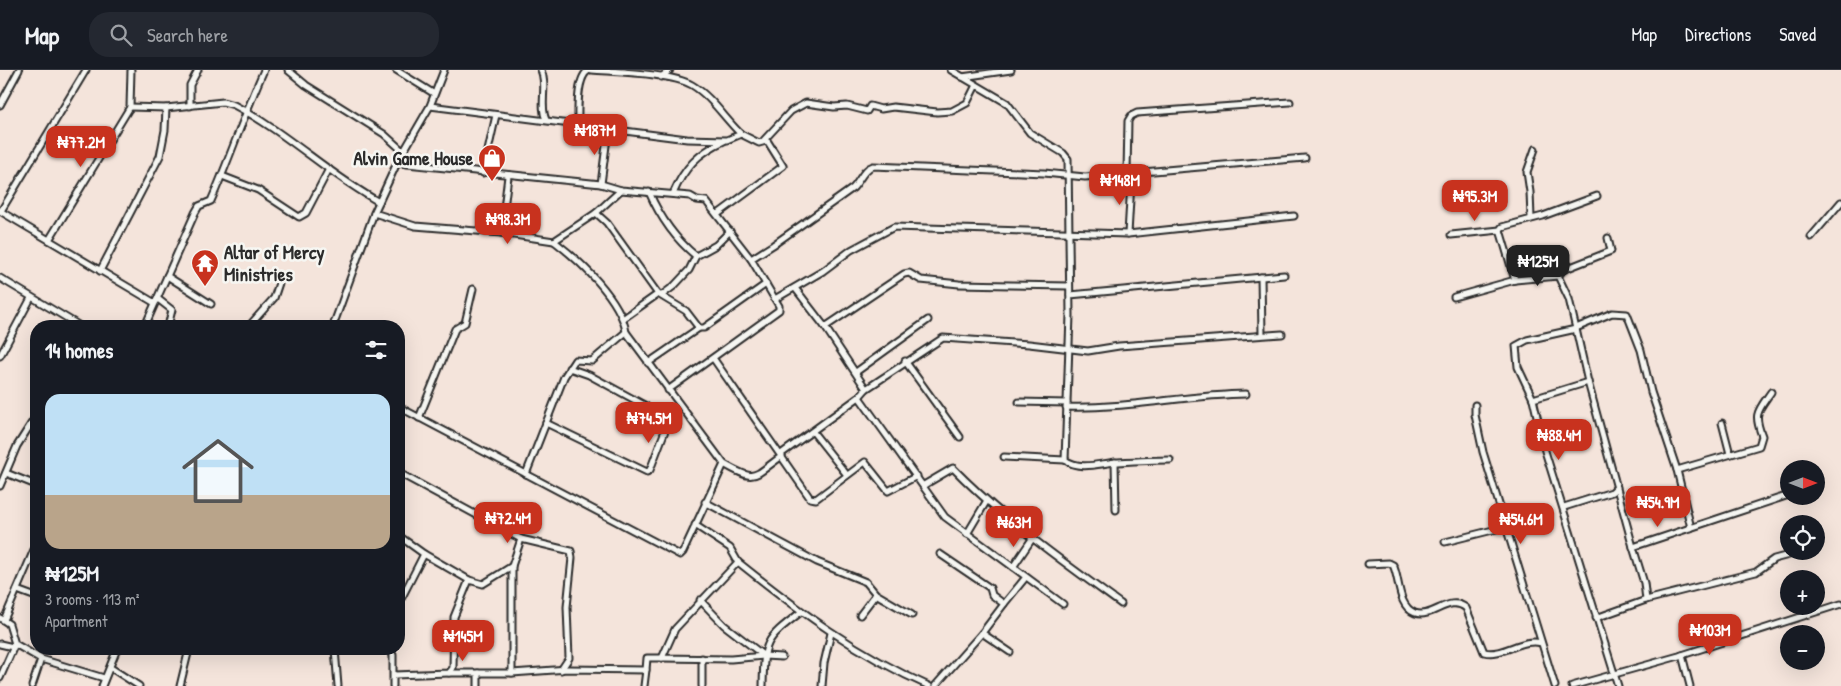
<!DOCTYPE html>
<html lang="en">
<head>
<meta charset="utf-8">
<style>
  :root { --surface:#171b24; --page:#242831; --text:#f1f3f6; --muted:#9ea1a6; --line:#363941; --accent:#c8321e }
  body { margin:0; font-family:"Patrick Hand",sans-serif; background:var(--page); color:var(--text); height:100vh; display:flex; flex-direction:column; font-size:19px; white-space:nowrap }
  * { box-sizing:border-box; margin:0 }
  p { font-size:16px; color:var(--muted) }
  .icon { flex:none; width:28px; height:28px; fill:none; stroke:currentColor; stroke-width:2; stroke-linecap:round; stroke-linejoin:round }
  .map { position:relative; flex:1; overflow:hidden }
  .side { position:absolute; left:30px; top:250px; width:375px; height:335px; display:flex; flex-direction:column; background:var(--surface); border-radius:20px; box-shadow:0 5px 20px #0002 }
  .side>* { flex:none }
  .needle { width:32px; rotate:90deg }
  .tools { position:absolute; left:1780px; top:390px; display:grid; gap:10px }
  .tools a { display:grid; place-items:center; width:45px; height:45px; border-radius:50%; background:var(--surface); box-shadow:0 5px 20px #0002; font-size:25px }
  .price { position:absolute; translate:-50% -42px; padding:0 11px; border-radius:10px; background:var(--accent); color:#fff; font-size:16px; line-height:32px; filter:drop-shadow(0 1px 2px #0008) }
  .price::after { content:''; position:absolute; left:50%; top:30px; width:15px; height:11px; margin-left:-8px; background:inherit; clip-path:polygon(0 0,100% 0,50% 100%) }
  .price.selected { background:#222; color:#fff }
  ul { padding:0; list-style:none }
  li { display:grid; align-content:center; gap:10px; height:265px; padding:0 15px }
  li+li { border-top:1px solid var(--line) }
  li span { display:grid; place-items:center; height:155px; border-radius:15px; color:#555 }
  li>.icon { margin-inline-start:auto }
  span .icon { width:90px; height:90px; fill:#fffc; stroke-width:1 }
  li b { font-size:21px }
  h2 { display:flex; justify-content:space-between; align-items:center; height:60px; padding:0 15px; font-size:21px }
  header { display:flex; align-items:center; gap:30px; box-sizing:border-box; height:70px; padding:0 25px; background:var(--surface); border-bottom:1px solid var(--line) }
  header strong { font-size:24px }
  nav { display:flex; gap:28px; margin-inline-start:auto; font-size:18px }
  .search { width:350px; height:45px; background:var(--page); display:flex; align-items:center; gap:12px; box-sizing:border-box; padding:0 18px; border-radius:20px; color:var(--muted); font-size:19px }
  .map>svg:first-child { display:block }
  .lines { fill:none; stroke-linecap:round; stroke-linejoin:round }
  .minor-casing { stroke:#2b2b2b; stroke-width:9 }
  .minor { stroke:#f6f6f2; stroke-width:5 }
  .labels { text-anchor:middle; stroke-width:5; stroke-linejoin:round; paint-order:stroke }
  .poi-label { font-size:19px; font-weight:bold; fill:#2b2b2b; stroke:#f6f6f2; text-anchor:end }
</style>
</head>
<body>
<header>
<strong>Map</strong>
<div class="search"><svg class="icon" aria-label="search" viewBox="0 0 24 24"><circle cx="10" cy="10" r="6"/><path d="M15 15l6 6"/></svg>Search here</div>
<nav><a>Map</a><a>Directions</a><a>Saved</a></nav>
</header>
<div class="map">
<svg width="1841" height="616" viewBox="0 0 1841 616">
  <rect width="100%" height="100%" fill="#f4e4db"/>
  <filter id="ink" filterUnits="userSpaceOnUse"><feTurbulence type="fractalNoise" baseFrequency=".02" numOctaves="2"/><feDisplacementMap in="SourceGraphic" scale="10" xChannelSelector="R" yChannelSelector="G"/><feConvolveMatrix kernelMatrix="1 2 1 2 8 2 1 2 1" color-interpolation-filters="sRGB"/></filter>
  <g filter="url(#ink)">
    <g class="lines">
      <g class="minor-casing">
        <g id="minor">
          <polyline points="288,0 306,15 384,64 405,83"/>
          <polyline points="396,0 433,23"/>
          <path d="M541,0C548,16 539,35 546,50"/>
          <path d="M592,0C617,2 672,3 692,15C712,27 725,49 741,64"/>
          <path d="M951,0L1007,33L1030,63L1063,83L1068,89L1070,245L1065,390C1081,401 1100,393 1118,392C1135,391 1152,390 1170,390"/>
          <polyline points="661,7 670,0"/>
          <polyline points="962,7 1011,0"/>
          <polyline points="0,35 19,0"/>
          <polyline points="190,36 190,15 198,0"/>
          <polyline points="430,36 687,69 727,70 741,64 759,73 766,71 768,72 783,96 718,144"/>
          <path d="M130,37L166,38L223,32L234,35C286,62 328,104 379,132"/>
          <path d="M578,55C578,42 576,7 589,0"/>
          <polyline points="765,71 764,70 791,41 806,33 834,37 847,36 867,41 870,36 881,39 893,37 937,42 952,41 967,33 976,15"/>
          <polyline points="397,93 601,114 621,120 690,126 697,130 706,131 751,189 779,236 779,240 668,320"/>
          <polyline points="483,103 496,45"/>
          <polyline points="222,106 258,120 299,147 306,143 329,99"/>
          <polyline points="601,114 608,60"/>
          <path d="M649,122C660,147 675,169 696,186"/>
          <path d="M673,124C684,98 698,83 724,71"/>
          <polyline points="0,141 155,233"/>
          <polyline points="1,141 86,0"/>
          <polyline points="374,143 415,156 501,163 554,171 596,143 621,120"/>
          <polyline points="596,143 607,153 658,224 624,248"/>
          <polyline points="1531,148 1530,122 1527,102 1535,79"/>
          <polyline points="501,163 508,106"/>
          <polyline points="1128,164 1131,112 1127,103 1128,51 1131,46 1137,43 1290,32"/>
          <polyline points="1451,165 1500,160"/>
          <polyline points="1811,167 1841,132"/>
          <polyline points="49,170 130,37 131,0"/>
          <path d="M554,171C580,191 621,229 626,262L724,394"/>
          <path d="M751,189L773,175L853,118C860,111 863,99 873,96L1044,103L1085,107L1305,88"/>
          <polyline points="100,201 160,86 165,60 166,38"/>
          <polyline points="167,206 211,234"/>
          <polyline points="1558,206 1569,229 1576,259"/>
          <polyline points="1261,207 1262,264"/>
          <polyline points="0,208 80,256"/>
          <polyline points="1515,210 1500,160 1502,157 1543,146 1597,126"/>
          <polyline points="795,218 825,257 866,319"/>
          <polyline points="658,224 686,241 699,258 704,258 766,214"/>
          <polyline points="662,225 674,216 689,200 696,186 716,175 730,161"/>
          <polyline points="1070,225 1284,205"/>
          <polyline points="1454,227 1515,210 1558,206 1563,200 1611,181 1608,168"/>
          <polyline points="158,229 172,240 168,256"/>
          <polyline points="775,229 823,201 851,180 894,157 1128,164 1294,146"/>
          <path d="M145,256L195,143L199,136L211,131C230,88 245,42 264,0"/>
          <polyline points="249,256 274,228 281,207"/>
          <polyline points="333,256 374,143 397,93 430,36 444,0"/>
          <polyline points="825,257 904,204 909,203 921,210 959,214 1069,216"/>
          <polyline points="1576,258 1612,243 1627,244 1641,280 1651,322 1677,400"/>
          <polyline points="0,286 31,228"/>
          <polyline points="713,288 810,428 816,429 865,392 888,421 917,406"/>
          <polyline points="905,291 960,367"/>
          <polyline points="648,293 699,258"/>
          <polyline points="569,298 589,305 646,336"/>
          <polyline points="856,302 928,250"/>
          <polyline points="1588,312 1533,329 1545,381 1618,616"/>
          <polyline points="859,327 945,447 1063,534"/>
          <polyline points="1533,329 1518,297 1516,276 1527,270 1576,259 1588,312 1633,477"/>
          <polyline points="1019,332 1067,333"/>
          <polyline points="1475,335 1475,345 1483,382 1555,616"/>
          <path d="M399,337L680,485L683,482L724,394C757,413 752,407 782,386"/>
          <path d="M1066,337C1127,339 1186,325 1246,324"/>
          <polyline points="419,348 455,259 465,253 473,219"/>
          <polyline points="546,353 564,307 575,290 592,291 626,262"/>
          <polyline points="1722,353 1730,384"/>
          <polyline points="813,362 847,405"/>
          <polyline points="781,384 859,327 866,319 943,268 1029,274 1088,281 1119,276 1282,264"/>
          <polyline points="1004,387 1065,390"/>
          <polyline points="1115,392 1116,440"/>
          <polyline points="6,403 36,415"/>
          <polyline points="399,403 521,469 512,496 512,603"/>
          <polyline points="526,404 546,353 647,402 650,400 666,358"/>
          <path d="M924,415L953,398C1004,450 1062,491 1121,534"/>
          <polyline points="0,416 17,376 36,346"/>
          <polyline points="705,432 817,492 866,512 876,524 912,545"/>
          <polyline points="1564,437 1612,422 1617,417"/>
          <path d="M695,455L730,478L738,492C798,540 858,585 929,616"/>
          <path d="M1691,458L1677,400L1759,376L1762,366C1753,343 1758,341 1771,322"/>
          <polyline points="967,464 986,432"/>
          <polyline points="399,466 424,484"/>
          <polyline points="521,469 571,481 572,488 567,537 569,588 561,600"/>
          <polyline points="1445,472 1505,457"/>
          <polyline points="940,484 990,518 992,525 1004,534 982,563"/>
          <polyline points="738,492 675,559 662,588 731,589 764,586 782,587"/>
          <path d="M1368,494L1389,493L1393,495C1400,508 1397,536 1415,543C1433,549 1449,524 1466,538L1484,582C1503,587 1523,567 1541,573"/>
          <polyline points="1013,497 1032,469"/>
          <polyline points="17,520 36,527"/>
          <polyline points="700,530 724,555 763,585"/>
          <polyline points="1646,530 1756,502 1774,489 1804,481"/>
          <polyline points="399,533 424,484 469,510 483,514 512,496"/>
          <polyline points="1004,534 1026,507"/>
          <polyline points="860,545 876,524"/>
          <polyline points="0,548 9,554 15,574 41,589 104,608"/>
          <polyline points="1596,548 1646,530 1644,513 1633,477 1789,425"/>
          <polyline points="4,550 36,475"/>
          <polyline points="0,574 13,577"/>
          <polyline points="335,579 338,616"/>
          <polyline points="388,579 393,585 393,616"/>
          <polyline points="1682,585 1690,616"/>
          <polyline points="702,588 702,616"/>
          <polyline points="111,598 139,616"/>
          <polyline points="449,603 512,603 568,599 646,600 647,588 662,588"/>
          <polyline points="394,605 449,603 453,598 454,547 469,510"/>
          <polyline points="0,608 15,574"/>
          <polyline points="32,616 41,589"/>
          <polyline points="102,616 117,579"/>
          <polyline points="180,616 189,579"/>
          <polyline points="478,616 478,603"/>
          <polyline points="644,616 646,600"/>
          <path d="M763,616C764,570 765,570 801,542"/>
          <polyline points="822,616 824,593 831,563"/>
          <polyline points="935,616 982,563 1010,582"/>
          <polyline points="1572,616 1679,586 1841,534"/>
        </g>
      </g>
      <use href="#minor" class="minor"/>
    </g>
  </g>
  <defs>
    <g id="shop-pin" transform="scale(1.4375)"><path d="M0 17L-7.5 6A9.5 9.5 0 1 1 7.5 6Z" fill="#c8321e" stroke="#f6f6f2"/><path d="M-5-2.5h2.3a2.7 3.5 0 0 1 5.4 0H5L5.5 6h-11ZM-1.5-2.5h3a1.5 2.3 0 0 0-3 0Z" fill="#fff"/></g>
    <g id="temple-pin" transform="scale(1.4375)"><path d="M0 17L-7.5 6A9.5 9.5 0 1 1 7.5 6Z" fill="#c8321e" stroke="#f6f6f2"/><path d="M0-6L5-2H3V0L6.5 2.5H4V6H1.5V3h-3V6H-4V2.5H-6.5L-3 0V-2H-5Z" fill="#fff"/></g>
  </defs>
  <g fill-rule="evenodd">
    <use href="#shop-pin" x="492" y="88"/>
    <use href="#temple-pin" x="205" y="193"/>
  </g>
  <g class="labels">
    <g class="poi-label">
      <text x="473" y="95">Alvin Game House</text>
      <text x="224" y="189" text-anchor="start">Altar of Mercy<tspan x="224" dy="22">Ministries</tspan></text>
    </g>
  </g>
</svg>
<div class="tools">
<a><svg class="needle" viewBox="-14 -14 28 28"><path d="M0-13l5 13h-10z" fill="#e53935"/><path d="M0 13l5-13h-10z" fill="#9ea1a6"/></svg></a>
<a><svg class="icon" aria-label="locate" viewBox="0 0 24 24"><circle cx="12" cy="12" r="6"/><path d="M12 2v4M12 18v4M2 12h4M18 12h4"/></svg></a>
<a>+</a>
<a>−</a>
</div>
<b class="price" style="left:595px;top:86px">₦187M</b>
<b class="price" style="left:81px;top:98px">₦77.2M</b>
<b class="price" style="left:1120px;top:136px">₦148M</b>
<b class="price" style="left:1475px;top:152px">₦95.3M</b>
<b class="price" style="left:508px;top:175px">₦98.3M</b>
<b class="price selected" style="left:1538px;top:217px">₦125M</b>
<b class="price" style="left:649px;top:374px">₦74.5M</b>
<b class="price" style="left:1559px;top:391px">₦88.4M</b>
<b class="price" style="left:1658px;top:458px">₦54.9M</b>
<b class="price" style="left:508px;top:474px">₦72.4M</b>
<b class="price" style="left:1521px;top:475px">₦54.6M</b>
<b class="price" style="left:1014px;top:478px">₦63M</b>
<b class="price" style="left:1710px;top:586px">₦103M</b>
<b class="price" style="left:463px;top:592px">₦145M</b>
<section class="side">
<h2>14 homes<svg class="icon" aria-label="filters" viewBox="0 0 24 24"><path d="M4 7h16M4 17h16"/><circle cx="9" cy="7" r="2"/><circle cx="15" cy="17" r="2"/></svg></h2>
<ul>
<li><span style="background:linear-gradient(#bfe0f5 65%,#b9a48a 0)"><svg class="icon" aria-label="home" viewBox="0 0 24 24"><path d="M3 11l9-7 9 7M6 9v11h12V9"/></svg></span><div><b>₦125M</b><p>3 rooms · 113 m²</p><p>Apartment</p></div></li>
</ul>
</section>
</div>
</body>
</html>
